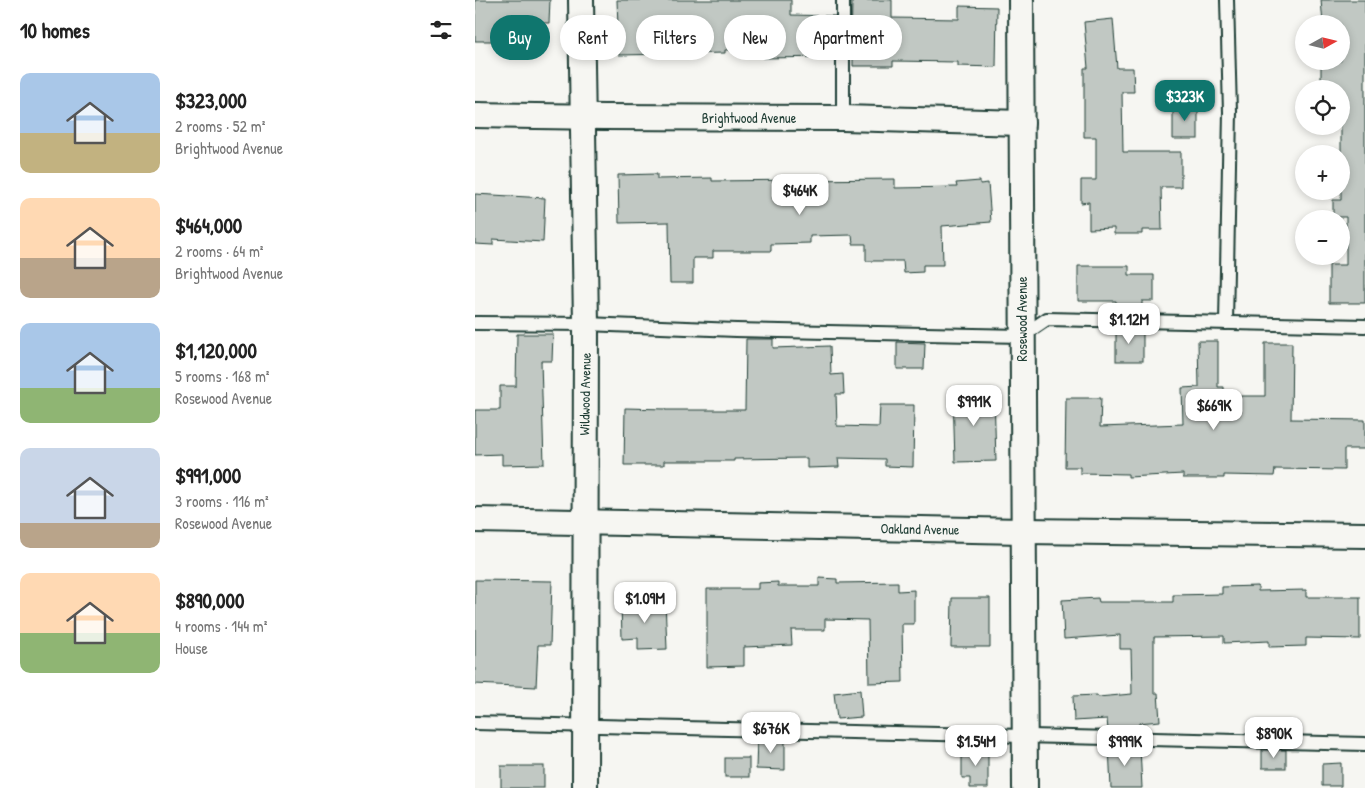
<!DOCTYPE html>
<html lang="en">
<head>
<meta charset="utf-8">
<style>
  :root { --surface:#fff; --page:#f6f6f6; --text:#222; --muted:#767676; --accent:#0f766e }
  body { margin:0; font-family:"Patrick Hand",sans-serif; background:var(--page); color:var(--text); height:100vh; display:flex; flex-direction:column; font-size:19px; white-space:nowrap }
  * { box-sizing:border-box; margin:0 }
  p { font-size:16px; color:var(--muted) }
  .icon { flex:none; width:28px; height:28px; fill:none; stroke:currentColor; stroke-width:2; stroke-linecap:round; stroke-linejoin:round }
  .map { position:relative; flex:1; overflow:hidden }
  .sheet { display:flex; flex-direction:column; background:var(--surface); width:475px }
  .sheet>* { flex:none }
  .hud { position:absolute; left:15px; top:15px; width:475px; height:45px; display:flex; gap:10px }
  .needle { width:32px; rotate:82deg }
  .buttons { position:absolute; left:820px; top:15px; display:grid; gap:10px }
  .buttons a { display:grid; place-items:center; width:55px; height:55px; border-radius:50%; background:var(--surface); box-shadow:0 2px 8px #0003; font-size:25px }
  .price { position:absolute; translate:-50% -42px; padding:0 11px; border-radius:10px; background:#fff; color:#222; font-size:16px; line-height:32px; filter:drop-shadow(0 1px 2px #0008) }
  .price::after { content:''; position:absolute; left:50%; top:30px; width:15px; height:11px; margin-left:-8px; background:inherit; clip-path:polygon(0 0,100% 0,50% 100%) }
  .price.active { background:var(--accent); color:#fff }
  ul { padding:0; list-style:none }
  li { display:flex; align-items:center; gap:15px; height:125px; padding:0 20px }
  li span { display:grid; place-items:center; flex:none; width:140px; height:100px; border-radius:10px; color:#555 }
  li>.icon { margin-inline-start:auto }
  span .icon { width:60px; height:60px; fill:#fffc; stroke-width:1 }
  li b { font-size:21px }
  h2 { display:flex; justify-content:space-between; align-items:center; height:60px; padding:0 20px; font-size:21px }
  .tag { padding:0 18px; border-radius:22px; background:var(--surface); box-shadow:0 2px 8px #0003; font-size:18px; line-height:45px }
  .tag.active { background:var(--accent); color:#fff }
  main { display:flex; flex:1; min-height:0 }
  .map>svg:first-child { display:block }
  .building { fill:#c1c8c3; stroke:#1f3d34 }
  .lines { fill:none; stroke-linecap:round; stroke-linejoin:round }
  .lane-casing { stroke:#1f3d34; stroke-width:16 }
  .street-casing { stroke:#1f3d34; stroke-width:28 }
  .lane { stroke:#f6f6f2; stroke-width:12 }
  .street { stroke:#f6f6f2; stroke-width:24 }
  .labels { text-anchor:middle; stroke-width:5; stroke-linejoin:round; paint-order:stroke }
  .street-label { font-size:14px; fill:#1f3d34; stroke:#f6f6f2 }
</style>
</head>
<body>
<main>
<section class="sheet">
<h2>10 homes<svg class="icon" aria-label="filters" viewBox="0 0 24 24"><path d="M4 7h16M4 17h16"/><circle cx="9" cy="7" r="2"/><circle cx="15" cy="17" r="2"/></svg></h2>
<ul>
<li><span style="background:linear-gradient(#a9c7e8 60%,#c2b280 0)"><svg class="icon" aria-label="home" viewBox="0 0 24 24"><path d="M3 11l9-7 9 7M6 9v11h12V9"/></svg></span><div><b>$323,000</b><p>2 rooms · 52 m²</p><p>Brightwood Avenue</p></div></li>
<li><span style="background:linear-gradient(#ffd9b3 60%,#b9a48a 0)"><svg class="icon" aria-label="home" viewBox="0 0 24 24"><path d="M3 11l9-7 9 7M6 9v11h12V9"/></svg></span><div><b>$464,000</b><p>2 rooms · 64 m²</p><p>Brightwood Avenue</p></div></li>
<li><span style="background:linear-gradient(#a9c7e8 65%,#8fb573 0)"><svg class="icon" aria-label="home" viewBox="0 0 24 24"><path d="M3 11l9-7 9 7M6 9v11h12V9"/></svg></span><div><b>$1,120,000</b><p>5 rooms · 168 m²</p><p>Rosewood Avenue</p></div></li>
<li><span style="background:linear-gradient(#c9d6e8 75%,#b9a48a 0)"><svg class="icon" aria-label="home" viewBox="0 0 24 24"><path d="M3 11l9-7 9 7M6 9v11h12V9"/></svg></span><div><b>$991,000</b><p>3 rooms · 116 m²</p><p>Rosewood Avenue</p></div></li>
<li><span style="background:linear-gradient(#ffd9b3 60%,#8fb573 0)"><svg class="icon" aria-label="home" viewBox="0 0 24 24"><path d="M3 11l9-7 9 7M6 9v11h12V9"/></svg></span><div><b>$890,000</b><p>4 rooms · 144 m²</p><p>House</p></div></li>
</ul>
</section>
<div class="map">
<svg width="890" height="788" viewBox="0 0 890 788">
  <rect width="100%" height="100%" fill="#f6f6f2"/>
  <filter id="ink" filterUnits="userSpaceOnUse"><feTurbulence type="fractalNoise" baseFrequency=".02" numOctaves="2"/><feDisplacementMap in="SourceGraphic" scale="10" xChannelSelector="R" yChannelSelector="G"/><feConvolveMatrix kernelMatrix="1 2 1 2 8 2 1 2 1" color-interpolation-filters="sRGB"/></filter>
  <g filter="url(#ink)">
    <g class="building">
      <polygon points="0,0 75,0 74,23 21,22 21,41 0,41"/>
      <polygon points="142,0 316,0 316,15 360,16 360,57 287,58 287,49 250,50 250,53 144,55"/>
      <polygon points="377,0 417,0 417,18 484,19 484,6 522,7 521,67 483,66 483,62 418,61 418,66 378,66 378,57 376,57"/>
      <polygon points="846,0 890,0 890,303 854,303 854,265 871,265 871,217 858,217 858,200 866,200 866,87 846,87 846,61 866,61 866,24 848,24"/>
      <polygon points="638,19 642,68 658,68 659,92 647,92 648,152 706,152 706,187 686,187 687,230 667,230 667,234 639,234 639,228 614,229 614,202 606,203 606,180 621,180 621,137 609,137 609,68 613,68 609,22"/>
      <rect x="698" y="105" width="25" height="34"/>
      <polygon points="182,174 182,179 237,178 237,181 420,179 420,188 482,187 481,183 505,181 505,184 513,183 516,222 467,226 468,265 448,265 448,272 429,273 428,261 391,261 391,244 378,244 377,235 335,236 335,243 296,244 296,251 238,251 238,258 218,258 218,283 195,283 194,222 144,223 143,175"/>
      <polygon points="0,194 70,198 68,242 18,239 18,245 0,244"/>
      <polygon points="603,266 654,266 654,275 679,275 679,301 667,301 667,313 641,312 641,301 603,301"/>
      <rect x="641" y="329" width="27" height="32"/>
      <polygon points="42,334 78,334 77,361 66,361 69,464 27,465 27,454 0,455 0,410 25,410 25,386 41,386"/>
      <polygon points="271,339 298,339 298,348 355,346 356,375 368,374 369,394 361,394 362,426 404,427 405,405 439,405 438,467 410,466 410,459 363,458 364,467 332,468 332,458 259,459 259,461 189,461 189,465 149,465 150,408 190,409 190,410 270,410"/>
      <polygon points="723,341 743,341 743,387 749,387 749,396 790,396 790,343 817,343 816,419 890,420 890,449 869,449 869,470 800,469 799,476 749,475 749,478 708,478 708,474 653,477 653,474 605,473 605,467 590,467 591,398 626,398 625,427 708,424 707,388 724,387"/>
      <polygon points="422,342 450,343 449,369 422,369"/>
      <polygon points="478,393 519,393 521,461 480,462"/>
      <polygon points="344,578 362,579 362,583 423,582 423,591 439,590 439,624 427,624 428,682 394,683 393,620 350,619 350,630 316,630 317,645 269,647 269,666 232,667 232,589 283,589 283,583 303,582 303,586 344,586"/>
      <polygon points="0,580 77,581 75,645 63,645 61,687 0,684"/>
      <polygon points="783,586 783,591 831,590 831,597 885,597 885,639 831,638 831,646 794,647 794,641 749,643 749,636 679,637 679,693 683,693 685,721 664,723 664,731 633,730 632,719 599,721 598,696 622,695 623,697 657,694 656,649 645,649 645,635 589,639 587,600 623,598 624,602 698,602 698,595 747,594 747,587"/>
      <polygon points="477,598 515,598 515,647 476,647"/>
      <polygon points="190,600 192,649 163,650 163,638 147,639 146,602"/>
      <polygon points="385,690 387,717 362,719 359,693"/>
      <polygon points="282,738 310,739 310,770 281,769"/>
      <polygon points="634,746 665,747 667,788 636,788"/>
      <polygon points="487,748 513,748 513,788 495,788 495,778 487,778"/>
      <rect x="787" y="750" width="24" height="18"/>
      <rect x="250" y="758" width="24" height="19"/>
      <polygon points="866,763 866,786 847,786 847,764"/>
      <rect x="26" y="766" width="43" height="22"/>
    </g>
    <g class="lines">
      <g class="lane-casing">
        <g id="lane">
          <polyline points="368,0 368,118"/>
          <polyline points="0,323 111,324 261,330 547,336 572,319 890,326"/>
          <polyline points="751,323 755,112 752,0"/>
          <polyline points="0,723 890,744"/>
        </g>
      </g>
      <g class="street-casing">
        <g id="street">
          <polyline points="106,0 111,324 110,788"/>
          <polyline points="546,0 550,788"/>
          <polyline points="0,115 129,117 368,118 547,123"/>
          <polyline points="0,520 548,531 890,535"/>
        </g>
      </g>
      <use href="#lane" class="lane"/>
      <use href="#street" class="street"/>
    </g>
  </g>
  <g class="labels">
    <g class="street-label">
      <text x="274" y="123">Brightwood Avenue</text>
      <text transform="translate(547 319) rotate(-90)" y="5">Rosewood Avenue</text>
      <text transform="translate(110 394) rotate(-89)" y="5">Wildwood Avenue</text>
      <text transform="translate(445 529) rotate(1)" y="5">Oakland Avenue</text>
    </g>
  </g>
</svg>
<div class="buttons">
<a><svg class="needle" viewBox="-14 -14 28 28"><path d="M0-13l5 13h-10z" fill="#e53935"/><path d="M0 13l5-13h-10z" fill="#767676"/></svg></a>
<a><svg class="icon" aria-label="locate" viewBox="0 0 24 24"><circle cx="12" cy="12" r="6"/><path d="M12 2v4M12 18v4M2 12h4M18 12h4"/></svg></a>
<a>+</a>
<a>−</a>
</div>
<b class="price active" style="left:710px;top:122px">$323K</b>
<b class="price" style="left:325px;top:216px">$464K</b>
<b class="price" style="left:654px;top:345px">$1.12M</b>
<b class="price" style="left:499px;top:427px">$991K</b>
<b class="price" style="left:739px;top:431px">$669K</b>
<b class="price" style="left:170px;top:624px">$1.09M</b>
<b class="price" style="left:296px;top:754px">$676K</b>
<b class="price" style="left:799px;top:759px">$890K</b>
<b class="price" style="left:501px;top:767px">$1.54M</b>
<b class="price" style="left:650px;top:767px">$999K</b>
<div class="hud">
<a class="tag active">Buy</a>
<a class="tag">Rent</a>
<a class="tag">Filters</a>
<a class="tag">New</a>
<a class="tag">Apartment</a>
</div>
</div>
</main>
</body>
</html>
